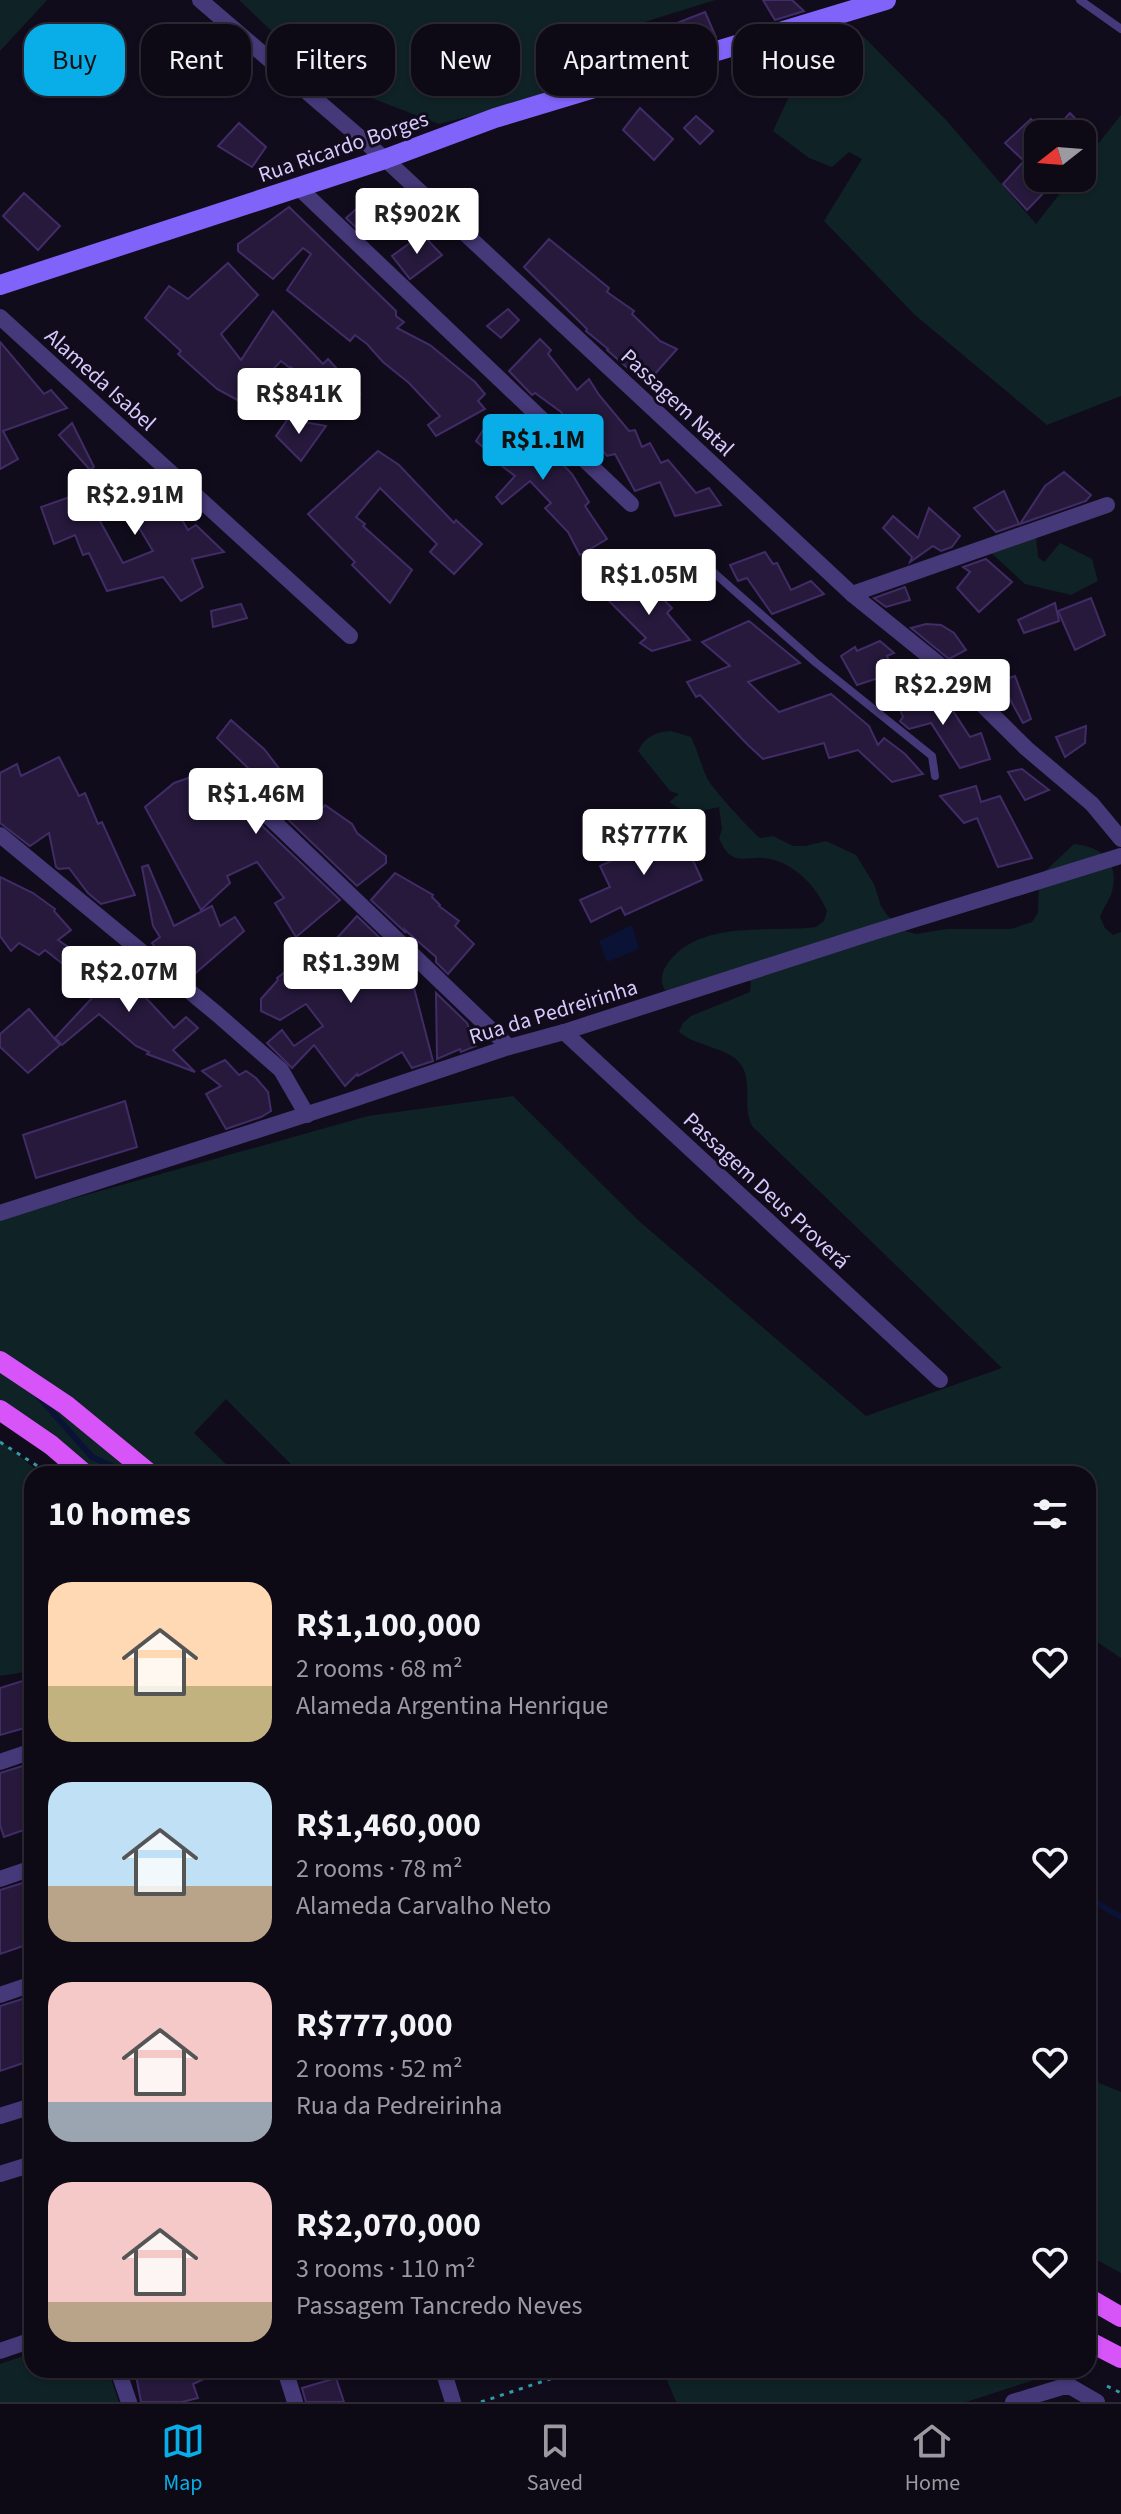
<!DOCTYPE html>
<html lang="en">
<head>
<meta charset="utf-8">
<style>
  :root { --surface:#0d0915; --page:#1b1722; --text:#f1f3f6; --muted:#9a9aa0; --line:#2d2a34; --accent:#09ade8 }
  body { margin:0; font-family:"Source Sans 3",sans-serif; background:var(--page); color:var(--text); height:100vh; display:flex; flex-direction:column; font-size:30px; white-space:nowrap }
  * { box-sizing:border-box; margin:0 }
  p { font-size:26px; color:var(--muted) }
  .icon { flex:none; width:44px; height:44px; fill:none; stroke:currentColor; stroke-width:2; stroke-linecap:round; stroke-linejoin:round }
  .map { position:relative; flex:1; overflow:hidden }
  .details { position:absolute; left:24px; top:1466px; width:1072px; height:912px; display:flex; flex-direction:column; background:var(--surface); border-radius:24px; box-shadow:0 2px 6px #0004,0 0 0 2px var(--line) }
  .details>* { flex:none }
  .hud { position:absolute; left:24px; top:24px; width:1074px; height:72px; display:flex; gap:16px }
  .needle { width:52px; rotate:253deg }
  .tools { position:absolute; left:1024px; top:120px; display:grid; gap:16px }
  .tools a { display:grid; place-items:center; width:72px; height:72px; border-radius:16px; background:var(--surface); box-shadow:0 2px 6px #0004,0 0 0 2px var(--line); font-size:40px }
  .price { position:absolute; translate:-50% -68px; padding:0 18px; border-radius:8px; background:#fff; color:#222; font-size:26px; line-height:52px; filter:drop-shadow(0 2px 4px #0008) }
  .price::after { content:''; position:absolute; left:50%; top:48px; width:24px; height:18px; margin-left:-12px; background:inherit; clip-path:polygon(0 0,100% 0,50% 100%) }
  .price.on { background:var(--accent); color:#111 }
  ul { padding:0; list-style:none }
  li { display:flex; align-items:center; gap:24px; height:200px; padding:0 24px }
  li span { display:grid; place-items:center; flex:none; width:224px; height:160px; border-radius:24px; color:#555 }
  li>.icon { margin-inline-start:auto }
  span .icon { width:96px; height:96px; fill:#fffc; stroke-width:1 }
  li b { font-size:34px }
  h2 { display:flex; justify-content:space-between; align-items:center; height:96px; padding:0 24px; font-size:34px }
  .tag { padding:0 28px; border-radius:24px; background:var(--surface); box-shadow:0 2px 6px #0004,0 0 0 2px var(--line); font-size:28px; line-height:72px }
  .tag.on { background:var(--accent); color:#111 }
  .tab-bar { display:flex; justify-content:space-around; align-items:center; height:112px; border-top:2px solid var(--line); background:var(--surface); font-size:22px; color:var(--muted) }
  .tab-bar a { display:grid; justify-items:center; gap:4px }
  .tab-bar .on { color:var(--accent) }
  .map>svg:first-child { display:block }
  .green { fill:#0f2225 }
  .water { fill:#0a1336 }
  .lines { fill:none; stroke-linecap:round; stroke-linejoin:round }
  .stream { stroke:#0a1336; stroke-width:6 }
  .building { fill:#26193c; stroke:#412c67; stroke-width:2 }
  .path { stroke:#319ca8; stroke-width:3; stroke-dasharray:4 6; stroke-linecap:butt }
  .lane { stroke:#463979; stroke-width:8 }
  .street { stroke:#463979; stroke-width:16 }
  .secondary { stroke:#8064f9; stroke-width:20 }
  .primary { stroke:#d654f8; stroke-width:20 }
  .labels { text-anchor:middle; stroke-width:6; stroke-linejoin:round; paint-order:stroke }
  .street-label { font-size:22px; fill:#d7c9fd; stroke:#110c1c }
</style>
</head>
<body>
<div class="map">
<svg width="1121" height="2402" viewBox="0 0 1121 2402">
  <rect width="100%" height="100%" fill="#110c1c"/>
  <g class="green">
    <polygon points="0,0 47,0 0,51"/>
    <polygon points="239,0 715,0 616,31 644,71 439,124 322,79"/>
    <polygon points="863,36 946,120 1036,224 1072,178 1082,178 1082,164 1121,115 1121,396 1047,425 915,315 824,221 862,159 849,152 832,167 809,158 773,131 799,75 791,55"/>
    <polygon points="1036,536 1038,557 1044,562 1060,543 1092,559 1098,581 1071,595 1025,584 988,550"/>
    <path d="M671,731L691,737C698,751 701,766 708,780C714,790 750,830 760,838L773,836L793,846H805L826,841L856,855L874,884L881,906L887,915L905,931L916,934L947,929H1011L1032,922L1038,913L1039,882L1043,873L1074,844C1103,847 1121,863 1111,895C1107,903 1103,909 1100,917L1105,928L1113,935L1121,932V1658L1088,1636V1474H397L385,1468L371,1474H301L226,1399L194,1433L236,1474H94L0,1402V1219L368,1116L513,1096L639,1221L866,1416L1002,1368L752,1126C743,1107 751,1090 744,1070C735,1047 697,1048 679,1032L683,1023L691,1016L750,992L751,982L742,977L669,996C660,985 659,975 668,963C700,919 770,933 816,927L824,921L827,911C816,885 791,859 761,858C751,857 739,862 730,855C725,851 722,844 719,839L722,829L719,807L688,814L669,802L679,794L670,791L638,751C645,737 655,732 671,731Z"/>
    <polygon points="0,1440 41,1474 32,1474 32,1671 0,1676"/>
    <polygon points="1088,2066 1099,2083 1121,2092 1121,2273 1088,2255"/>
    <polygon points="32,2353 32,2370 108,2370 119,2402 0,2402 0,2364"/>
    <polygon points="663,2370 1029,2370 1040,2378 966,2402 676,2402"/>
  </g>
  <polygon class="water" points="632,925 639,949 607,962 599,941"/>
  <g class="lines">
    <g class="stream">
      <polyline points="38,1396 92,1457 129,1474"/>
      <polyline points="1088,1898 1121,1917"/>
    </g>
  </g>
  <g class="building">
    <polygon points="763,0 792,0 804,11 775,20"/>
    <polygon points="705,12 716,37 646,57 636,28 667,27"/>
    <polygon points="640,108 673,139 654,160 623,130"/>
    <polygon points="1070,113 1090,134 1051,134"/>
    <polygon points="696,116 713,131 700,144 684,128"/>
    <polygon points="1031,119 1038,126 1038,178 1058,178 1027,210 1003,184 1024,161 1005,143"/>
    <polygon points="239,123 266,147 252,167 218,146"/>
    <polygon points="376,192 394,212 363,234 346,218"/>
    <polygon points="24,193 60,226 38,250 3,216"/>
    <polygon points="289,207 396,311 396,316 404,322 397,328 430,345 475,382 485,394 478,401 485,409 436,436 428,425 440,416 409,383 383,362 367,344 355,335 350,341 287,290 311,254 303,248 273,279 238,251 238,244"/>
    <polygon points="422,234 442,255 410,279 392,256"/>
    <polygon points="549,239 609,288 607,292 634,311 632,314 660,341 677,349 646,384 607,350 608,349 586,331 587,329 524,267"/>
    <polygon points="228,263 258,295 221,334 241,360 273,311 323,364 328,359 360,394 340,413 334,413 291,367 290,368 281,361 241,402 217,389 178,354 181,351 145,318 169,286 188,299"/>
    <polygon points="508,309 519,320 501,338 487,326"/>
    <polygon points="540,339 551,350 548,354 577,390 589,379 599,395 629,431 635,430 642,447 650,443 661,463 668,460 696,493 709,488 721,505 675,516 660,482 635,491 615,454 607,456 588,434 580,440 561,412 535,393 532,395 509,371"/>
    <polygon points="0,342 44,394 51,390 67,408 3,431 18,459 0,469"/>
    <polygon points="290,416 304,422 326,426 301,461 276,436"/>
    <polygon points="492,416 510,434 517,427 529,436 524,441 547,459 553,454 572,474 589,502 585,506 607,539 580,555 568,532 545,508 551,503 530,481 502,504 496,497 515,476 489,456 491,454 476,441"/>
    <polygon points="72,423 94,467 90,470 59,435"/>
    <polygon points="378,451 399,465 454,523 456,520 482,544 454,574 430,552 437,544 380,488 356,517 365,524 363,526 412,570 390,603 352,565 355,562 308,514"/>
    <polygon points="126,470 141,492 151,485 168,500 170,499 188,530 196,525 224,552 192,559 203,587 181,601 163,577 107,591 89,553 83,555 75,535 54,544 41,507 84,492 123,563 153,551 129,511 126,512 99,481"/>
    <polygon points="1064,472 1091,495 1086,501 1020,524 1045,486"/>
    <polygon points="1004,491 1019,524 996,532 974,508"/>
    <polygon points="929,508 960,536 952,547 941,551 933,546 910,562 912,557 883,528 893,516 918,538"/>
    <polygon points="765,552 773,564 777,563 791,590 811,581 824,594 772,614 747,578 738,581 730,565"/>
    <polygon points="986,559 1012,582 979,612 957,588 970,572 963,567"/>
    <polygon points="643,579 672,608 667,613 690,640 652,651 640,643 646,638 606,598 638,588"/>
    <polygon points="905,587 910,600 886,607 874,598"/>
    <polygon points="1091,598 1105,635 1075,650 1058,611"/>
    <polygon points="1055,603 1059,621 1024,633 1018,620"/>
    <polygon points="241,604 247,618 213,627 211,611"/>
    <polygon points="749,621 800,663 748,682 779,712 831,694 869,726 878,745 884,738 905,754 923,774 892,782 858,750 829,758 824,743 763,759 748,745 700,695 696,697 687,682 730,666 702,642"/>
    <polygon points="926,624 941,625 954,633 966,650 949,659 911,628"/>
    <polygon points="880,641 894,653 887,656 894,673 857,685 841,656 855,647 857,651"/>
    <polygon points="1015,676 1031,719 1023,723 1000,681"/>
    <polygon points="925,687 932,707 947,702 970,737 981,733 990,759 960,768 931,723 909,729 900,721 903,717 895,697"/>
    <polygon points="231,720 264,749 316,816 325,805 352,824 357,833 386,856 386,863 357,886 253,786 247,783 238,786 234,792 237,802 340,900 296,937 275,903 284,898 257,862 227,876 230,883 201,910 145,807 174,783 203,773 216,789 249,769 217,738"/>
    <polygon points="1086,726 1085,743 1065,757 1056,737"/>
    <polygon points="59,757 79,796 85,793 98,824 102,822 135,895 101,904 88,893 69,868 59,869 56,867 49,833 30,846 0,823 0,773 17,764 21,776"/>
    <polygon points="1022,769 1049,790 1025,800 1008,772"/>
    <polygon points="976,786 981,802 1000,796 1032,858 998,867 977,818 964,823 940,796"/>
    <polygon points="679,830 702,880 625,915 621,907 591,922 580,900 610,887 600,866"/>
    <polygon points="148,865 174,926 212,906 220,926 235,917 244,931 190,978 158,951 152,943 160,937 153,926 142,867"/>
    <polygon points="395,873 433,895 432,897 440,905 439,906 459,921 455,926 474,944 448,974 436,962 436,957 405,930 406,933 371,900"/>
    <polygon points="0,877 33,893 55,909 54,911 71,930 58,940 74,951 63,964 45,950 39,955 19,943 11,951 0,936"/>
    <polygon points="357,916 408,965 433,1061 412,1068 402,1052 358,1076 357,1074 345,1086 314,1045 292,1068 267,1043 282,1030 294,1046 323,1026 306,1004 280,1020 261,1011 261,999 278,980 277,978 293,966 288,957 302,943 317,960"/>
    <polygon points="108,956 124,970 126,968 138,983 152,992 146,998 174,1028 186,1017 198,1028 173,1050 195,1072 147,1054 149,1052 136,1046 99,1014 62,1045 55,1038 93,997 80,985"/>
    <polygon points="436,993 467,1023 476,1046 461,1052 460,1049 437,1059"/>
    <polygon points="29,1009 60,1045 28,1073 0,1047 0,1034"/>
    <polygon points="225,1060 239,1075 246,1071 256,1078 268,1092 271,1111 261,1117 226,1129 206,1094 221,1086 202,1071"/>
    <polygon points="125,1101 137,1147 36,1178 23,1135"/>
    <polygon points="32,1678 32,1726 0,1735 0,1688"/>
    <polygon points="32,1763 32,1827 4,1837 0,1825 0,1773"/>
    <polygon points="32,1880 32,1943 0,1954 0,1890"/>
    <polygon points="32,1996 32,2060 0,2071 0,2006"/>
    <polygon points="135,2370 223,2370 193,2384 198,2398 182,2402 141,2402"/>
    <polygon points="336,2378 344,2402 306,2402 302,2388"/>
  </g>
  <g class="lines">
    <g class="path">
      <polyline points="0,1442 50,1474"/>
      <polyline points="1107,2386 1121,2393"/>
      <polyline points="481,2402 577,2370"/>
    </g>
    <g class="lane">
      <polyline points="1080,0 1121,29"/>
      <polyline points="712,571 815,662 932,756 935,776"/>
    </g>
    <g class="street">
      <polyline points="200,0 385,159 852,594 951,674 1026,748 1092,804 1121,839"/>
      <polyline points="299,188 631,504"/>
      <polyline points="0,317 350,636"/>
      <polyline points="852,594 1107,505"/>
      <polyline points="245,794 509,1047"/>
      <polyline points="0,835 217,1014 281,1070 307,1115"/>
      <polyline points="564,1032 940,1380"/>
      <polyline points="0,1213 348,1101 509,1047 564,1032 874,932 1121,856"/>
      <polyline points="0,1762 32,1751"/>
      <polyline points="0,1879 32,1868"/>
      <polyline points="0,1995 32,1984"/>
      <polyline points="0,2116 32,2106"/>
      <polyline points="0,2174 32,2164"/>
      <polyline points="0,2351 32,2340"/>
      <polyline points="118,2370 129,2402"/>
      <polyline points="285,2370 295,2402"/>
      <polyline points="443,2370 453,2402"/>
      <polyline points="1013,2402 1062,2387 1071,2387 1097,2402"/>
    </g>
    <polyline class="secondary" points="0,285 385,159 495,118 886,0"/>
    <g class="primary">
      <polyline points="0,1361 66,1405 150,1474"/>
      <polyline points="0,1410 51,1445 85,1474"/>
      <polyline points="1088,2298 1121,2317"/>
      <polyline points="1088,2341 1121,2358"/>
    </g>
  </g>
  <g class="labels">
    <g class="street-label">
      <text transform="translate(343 146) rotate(-19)" y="8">Rua Ricardo Borges</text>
      <text transform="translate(101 379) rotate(42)" y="8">Alameda Isabel</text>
      <text transform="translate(678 402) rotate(43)" y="8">Passagem Natal</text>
      <text transform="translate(553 1011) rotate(-17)" y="8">Rua da Pedreirinha</text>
      <text transform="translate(767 1190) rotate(43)" y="8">Passagem Deus Proverá</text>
    </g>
  </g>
</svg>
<div class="tools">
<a><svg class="needle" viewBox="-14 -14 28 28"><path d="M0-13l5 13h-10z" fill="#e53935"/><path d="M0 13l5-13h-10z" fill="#9a9aa0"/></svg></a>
</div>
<b class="price" style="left:417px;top:256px">R$902K</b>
<b class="price" style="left:299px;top:436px">R$841K</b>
<b class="price on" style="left:543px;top:482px">R$1.1M</b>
<b class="price" style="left:135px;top:537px">R$2.91M</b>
<b class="price" style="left:649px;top:617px">R$1.05M</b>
<b class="price" style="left:943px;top:727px">R$2.29M</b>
<b class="price" style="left:256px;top:836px">R$1.46M</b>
<b class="price" style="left:644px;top:877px">R$777K</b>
<b class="price" style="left:351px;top:1005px">R$1.39M</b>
<b class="price" style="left:129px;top:1014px">R$2.07M</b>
<div class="hud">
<a class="tag on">Buy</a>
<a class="tag">Rent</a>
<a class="tag">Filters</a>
<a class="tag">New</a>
<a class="tag">Apartment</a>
<a class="tag">House</a>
</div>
<section class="details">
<h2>10 homes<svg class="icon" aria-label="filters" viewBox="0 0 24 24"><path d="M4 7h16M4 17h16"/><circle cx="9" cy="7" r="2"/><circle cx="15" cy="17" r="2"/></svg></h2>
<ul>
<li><span style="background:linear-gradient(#ffd9b3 65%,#c2b280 0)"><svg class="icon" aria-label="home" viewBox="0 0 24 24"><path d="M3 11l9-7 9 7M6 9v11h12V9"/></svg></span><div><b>R$1,100,000</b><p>2 rooms · 68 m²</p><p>Alameda Argentina Henrique</p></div><svg class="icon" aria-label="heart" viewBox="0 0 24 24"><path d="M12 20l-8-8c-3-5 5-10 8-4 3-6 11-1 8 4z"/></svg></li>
<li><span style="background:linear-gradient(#bfe0f5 65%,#b9a48a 0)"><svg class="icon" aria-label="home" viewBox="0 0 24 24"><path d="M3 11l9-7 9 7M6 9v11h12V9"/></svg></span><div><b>R$1,460,000</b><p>2 rooms · 78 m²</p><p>Alameda Carvalho Neto</p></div><svg class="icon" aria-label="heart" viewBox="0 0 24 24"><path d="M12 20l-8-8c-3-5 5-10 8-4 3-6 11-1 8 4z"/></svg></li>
<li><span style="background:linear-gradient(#f6c9c9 75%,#9aa5b1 0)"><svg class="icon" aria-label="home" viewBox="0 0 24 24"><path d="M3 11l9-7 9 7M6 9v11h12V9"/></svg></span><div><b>R$777,000</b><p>2 rooms · 52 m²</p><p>Rua da Pedreirinha</p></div><svg class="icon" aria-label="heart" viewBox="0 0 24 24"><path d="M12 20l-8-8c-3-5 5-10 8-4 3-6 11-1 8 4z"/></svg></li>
<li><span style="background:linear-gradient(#f6c9c9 75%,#b9a48a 0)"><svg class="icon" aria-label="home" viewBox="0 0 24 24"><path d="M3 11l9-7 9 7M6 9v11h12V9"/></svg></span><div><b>R$2,070,000</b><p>3 rooms · 110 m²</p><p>Passagem Tancredo Neves</p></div><svg class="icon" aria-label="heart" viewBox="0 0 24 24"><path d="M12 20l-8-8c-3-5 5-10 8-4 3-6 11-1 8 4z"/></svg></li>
</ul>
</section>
</div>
<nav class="tab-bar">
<a class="on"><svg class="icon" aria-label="map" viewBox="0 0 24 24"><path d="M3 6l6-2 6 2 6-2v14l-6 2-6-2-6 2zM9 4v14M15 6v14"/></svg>Map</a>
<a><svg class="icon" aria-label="saved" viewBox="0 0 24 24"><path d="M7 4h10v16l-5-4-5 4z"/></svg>Saved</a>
<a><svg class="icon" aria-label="home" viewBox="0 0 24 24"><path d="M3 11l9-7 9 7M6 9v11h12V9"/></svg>Home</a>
</nav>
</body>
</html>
